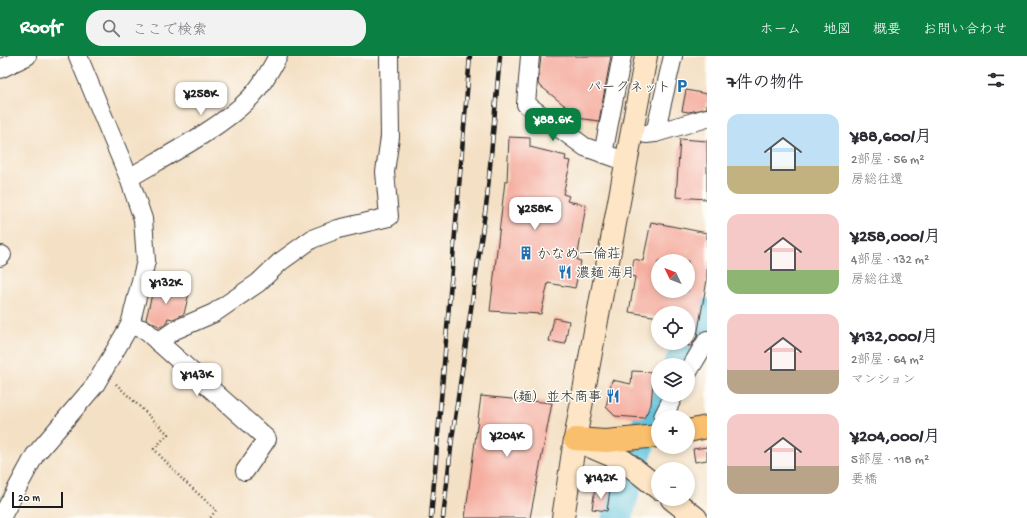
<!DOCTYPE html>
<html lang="ja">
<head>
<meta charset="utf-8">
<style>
  :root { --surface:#fff; --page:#f2f2f3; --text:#2b2b33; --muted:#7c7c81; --accent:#0b8043 }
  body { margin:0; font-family:"Gochi Hand","Klee One",sans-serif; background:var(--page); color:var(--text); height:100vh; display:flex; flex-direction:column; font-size:15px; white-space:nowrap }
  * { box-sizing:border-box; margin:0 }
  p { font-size:13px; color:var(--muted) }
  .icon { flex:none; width:22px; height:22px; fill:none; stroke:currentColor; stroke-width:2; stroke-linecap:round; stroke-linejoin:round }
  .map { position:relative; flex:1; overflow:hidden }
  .details { display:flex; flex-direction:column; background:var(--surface); width:320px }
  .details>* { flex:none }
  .needle { width:26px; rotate:313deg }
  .fabs { position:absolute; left:651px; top:198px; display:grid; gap:8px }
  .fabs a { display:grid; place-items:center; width:44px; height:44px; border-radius:50%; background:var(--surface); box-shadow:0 2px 6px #0003; font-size:20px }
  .scale { position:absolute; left:12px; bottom:10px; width:51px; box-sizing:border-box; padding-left:4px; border:2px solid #1c1c1c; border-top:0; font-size:11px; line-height:14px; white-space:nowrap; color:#1c1c1c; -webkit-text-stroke:3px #fdfcf7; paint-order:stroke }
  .price { position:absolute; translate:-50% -34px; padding:0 9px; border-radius:8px; background:#fff; color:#222; font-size:13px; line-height:26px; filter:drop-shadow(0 1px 2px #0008) }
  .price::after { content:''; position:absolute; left:50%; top:24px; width:12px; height:9px; margin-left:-6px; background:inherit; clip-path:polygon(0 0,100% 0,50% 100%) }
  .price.on { background:var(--accent); color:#fff }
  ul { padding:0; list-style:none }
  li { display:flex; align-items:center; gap:12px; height:100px; padding:0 20px }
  li span { display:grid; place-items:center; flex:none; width:112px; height:80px; border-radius:12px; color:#555 }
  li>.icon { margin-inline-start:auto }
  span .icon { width:48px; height:48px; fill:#fffc; stroke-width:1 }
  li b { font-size:17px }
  h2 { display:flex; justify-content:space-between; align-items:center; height:48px; padding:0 20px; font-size:17px }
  header { display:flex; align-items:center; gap:24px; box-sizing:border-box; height:56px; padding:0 20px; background:var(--accent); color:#fff }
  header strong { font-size:19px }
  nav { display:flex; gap:22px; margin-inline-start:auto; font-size:14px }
  .search { width:280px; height:36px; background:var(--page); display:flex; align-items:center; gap:10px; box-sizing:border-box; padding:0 14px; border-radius:16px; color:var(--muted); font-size:15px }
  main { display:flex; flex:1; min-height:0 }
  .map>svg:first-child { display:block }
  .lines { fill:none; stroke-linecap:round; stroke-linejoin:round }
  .river { stroke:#60c3dd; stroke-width:31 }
  .building { fill:#f5aea0; fill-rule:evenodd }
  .street-casing { stroke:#3c3935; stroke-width:20 }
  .secondary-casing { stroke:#3c3935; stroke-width:24 }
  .primary-casing { stroke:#3c3935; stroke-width:24 }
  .path { stroke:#3c3935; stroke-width:2.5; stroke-dasharray:1 3; stroke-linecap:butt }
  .street { stroke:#fff; stroke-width:18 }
  .secondary { stroke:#fde5c5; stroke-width:22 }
  .primary { stroke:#f9bf6d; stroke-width:22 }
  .rail-casing { stroke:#1c1c1c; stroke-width:4.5 }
  .rail { stroke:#fdfcf7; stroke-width:3; stroke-dasharray:9; stroke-linecap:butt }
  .labels { text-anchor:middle; stroke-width:3; stroke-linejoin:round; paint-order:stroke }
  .poi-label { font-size:14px; fill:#1c1c1c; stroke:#fdfcf7; text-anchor:end }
</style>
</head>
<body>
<header>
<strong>Roofr</strong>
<div class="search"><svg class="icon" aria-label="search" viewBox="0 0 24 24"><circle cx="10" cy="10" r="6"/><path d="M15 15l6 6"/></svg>ここで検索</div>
<nav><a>ホーム</a><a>地図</a><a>概要</a><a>お問い合わせ</a></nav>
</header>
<main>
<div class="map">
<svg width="707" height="462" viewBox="0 0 707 462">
  <rect width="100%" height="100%" fill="#fdfcf7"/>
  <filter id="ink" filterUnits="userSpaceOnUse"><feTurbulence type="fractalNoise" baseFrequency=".025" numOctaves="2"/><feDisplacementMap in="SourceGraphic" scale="8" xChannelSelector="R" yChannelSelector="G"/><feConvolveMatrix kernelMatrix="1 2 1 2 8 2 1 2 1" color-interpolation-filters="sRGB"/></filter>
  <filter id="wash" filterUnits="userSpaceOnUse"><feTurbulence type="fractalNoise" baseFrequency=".012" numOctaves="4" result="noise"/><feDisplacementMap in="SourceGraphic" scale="16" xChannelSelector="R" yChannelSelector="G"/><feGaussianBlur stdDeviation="0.9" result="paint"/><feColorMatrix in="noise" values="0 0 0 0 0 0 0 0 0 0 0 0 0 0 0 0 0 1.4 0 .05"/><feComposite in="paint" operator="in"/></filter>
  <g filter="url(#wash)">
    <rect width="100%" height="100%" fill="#f4e0c4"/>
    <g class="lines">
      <g class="river">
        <polyline points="679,309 707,258"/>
        <path d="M617,462C628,420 641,377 662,339"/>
      </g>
    </g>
    <g id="blocks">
      <g class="building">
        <polygon points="541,0 611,0 599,65 577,62 578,54 569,53 538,28"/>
        <polygon points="686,34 707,38 707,52 689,56 682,55"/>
        <polygon points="509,81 530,82 530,91 566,100 565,104 571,105 563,138 569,140 567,145 586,149 577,204 581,205 575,232 548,227 541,258 490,255 505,125 507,125"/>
        <polygon points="680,83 707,85 707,143 676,141"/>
        <path d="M651,166L707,177V224L697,280L691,290H688V257H658V261L629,256L635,221L631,220L634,203L643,205ZM658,205H688V235H658Z"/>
        <polygon points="154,230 189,237 184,258 173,263 168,262 166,267 160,271 146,263"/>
        <polygon points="554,262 569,265 565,288 549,285"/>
        <polygon points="632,315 654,316 651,349 644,362 615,360 606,351 612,324 631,328"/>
        <polygon points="481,340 552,347 530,462 465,462"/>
        <polygon points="707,391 707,404 695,406 693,393"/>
        <polygon points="595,432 610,434 607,455 592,453"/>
      </g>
    </g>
  </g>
  <g filter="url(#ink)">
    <use href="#blocks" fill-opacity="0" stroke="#3c3935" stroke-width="1"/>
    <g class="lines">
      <g class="street-casing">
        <g id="street">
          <polyline points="530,0 526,48 585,91 625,105"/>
          <polyline points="0,13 27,0"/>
          <polyline points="655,77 673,0"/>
          <polyline points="646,78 655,77 707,62"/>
          <polyline points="603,98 622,0"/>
          <path d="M129,122C166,100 219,73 249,43C261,31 270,15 278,0"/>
          <polyline points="0,201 2,199"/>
          <polyline points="130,269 145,274 267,383 245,415"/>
          <polyline points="158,286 175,274 214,257 258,227 280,206 312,183 338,173 389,161 385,116 390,81 389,0"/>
          <polyline points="688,316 707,284"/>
          <polyline points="663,361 674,339"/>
          <polyline points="1,462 35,399 95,329 130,269 146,205 143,163 129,122 78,0"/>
        </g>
      </g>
      <g class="secondary-casing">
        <g id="secondary">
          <polyline points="575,384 624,405 658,432"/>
          <polyline points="672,443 696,462"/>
          <polyline points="563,462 575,383 646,0"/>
        </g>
      </g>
      <g class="primary-casing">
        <g id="primary">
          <polyline points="688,375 707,371"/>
          <polyline points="575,383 606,385 658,380"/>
        </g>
      </g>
      <polyline class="path" points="116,328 168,378 154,393 182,423 216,454 210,462"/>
      <use href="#street" class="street"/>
      <use href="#secondary" class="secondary"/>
      <use href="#primary" class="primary"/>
      <g class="rail-casing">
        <g id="rail">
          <polyline points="431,462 470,0"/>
          <polyline points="443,462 452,383 487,143 500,0"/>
        </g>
      </g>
      <use href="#rail" class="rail"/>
    </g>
  </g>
  <defs>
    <g id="parking-bare" transform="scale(1.08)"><path d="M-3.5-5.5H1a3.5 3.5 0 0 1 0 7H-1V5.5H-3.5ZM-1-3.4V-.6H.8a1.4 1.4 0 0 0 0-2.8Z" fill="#1f6fb2" stroke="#fdfcf7" stroke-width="2.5" paint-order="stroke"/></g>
    <g id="building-bare" transform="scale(1.08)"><path d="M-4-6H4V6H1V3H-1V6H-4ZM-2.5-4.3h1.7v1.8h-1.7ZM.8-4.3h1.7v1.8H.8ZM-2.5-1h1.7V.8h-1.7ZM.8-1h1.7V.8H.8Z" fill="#1f6fb2" stroke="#fdfcf7" stroke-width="2.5" paint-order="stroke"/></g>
    <g id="restaurant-bare" transform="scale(1.08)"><path d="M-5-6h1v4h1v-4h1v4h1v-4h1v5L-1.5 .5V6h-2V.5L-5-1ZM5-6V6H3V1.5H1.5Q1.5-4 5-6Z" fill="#1f6fb2" stroke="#fdfcf7" stroke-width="2.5" paint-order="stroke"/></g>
  </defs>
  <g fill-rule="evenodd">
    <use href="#parking-bare" x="682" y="30"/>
    <use href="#building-bare" x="526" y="197"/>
    <use href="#restaurant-bare" x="565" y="216"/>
    <use href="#restaurant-bare" x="613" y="340"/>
  </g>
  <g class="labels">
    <g class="poi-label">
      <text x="671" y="35">パークネット</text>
      <text x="537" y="202" text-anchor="start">かなめ一倫荘</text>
      <text x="576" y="221" text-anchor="start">濃麺 海月</text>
      <text x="602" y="345">（麺）並木商事</text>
    </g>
  </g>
</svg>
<div class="fabs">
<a><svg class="needle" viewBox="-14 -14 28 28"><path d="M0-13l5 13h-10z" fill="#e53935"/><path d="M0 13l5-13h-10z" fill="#7c7c81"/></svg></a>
<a><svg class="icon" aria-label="locate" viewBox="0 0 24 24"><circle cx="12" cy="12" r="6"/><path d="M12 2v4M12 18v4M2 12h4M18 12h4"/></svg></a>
<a><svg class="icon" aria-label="layers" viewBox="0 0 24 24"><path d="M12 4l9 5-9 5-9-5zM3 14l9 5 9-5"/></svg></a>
<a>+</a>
<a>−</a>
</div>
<div class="scale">20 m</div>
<b class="price" style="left:201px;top:60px">¥258K</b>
<b class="price on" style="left:553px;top:86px">¥88.6K</b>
<b class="price" style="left:535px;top:175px">¥258K</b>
<b class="price" style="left:166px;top:249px">¥132K</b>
<b class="price" style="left:197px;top:341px">¥143K</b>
<b class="price" style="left:507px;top:402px">¥204K</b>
<b class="price" style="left:601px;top:444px">¥142K</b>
</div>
<section class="details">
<h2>7件の物件<svg class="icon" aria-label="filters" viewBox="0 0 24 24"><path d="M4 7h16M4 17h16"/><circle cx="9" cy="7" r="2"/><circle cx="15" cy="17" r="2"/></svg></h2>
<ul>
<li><span style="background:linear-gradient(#bfe0f5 65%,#c2b280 0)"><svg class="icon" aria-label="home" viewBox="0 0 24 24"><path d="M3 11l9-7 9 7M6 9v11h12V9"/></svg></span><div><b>¥88,600/月</b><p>2部屋 · 56 m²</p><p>房総往還</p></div></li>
<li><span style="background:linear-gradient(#f6c9c9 70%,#8fb573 0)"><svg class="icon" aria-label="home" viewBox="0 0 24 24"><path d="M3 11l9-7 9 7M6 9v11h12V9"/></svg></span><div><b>¥258,000/月</b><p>4部屋 · 132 m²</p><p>房総往還</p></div></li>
<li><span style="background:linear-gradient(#f6c9c9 70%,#b9a48a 0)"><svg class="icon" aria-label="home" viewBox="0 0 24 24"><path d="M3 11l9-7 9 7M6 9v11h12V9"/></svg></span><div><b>¥132,000/月</b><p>2部屋 · 64 m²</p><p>マンション</p></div></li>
<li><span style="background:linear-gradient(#f6c9c9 65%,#b9a48a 0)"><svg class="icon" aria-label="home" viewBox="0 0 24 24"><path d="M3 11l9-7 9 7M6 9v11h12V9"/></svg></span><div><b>¥204,000/月</b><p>5部屋 · 118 m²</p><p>要橋</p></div></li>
</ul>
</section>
</main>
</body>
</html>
